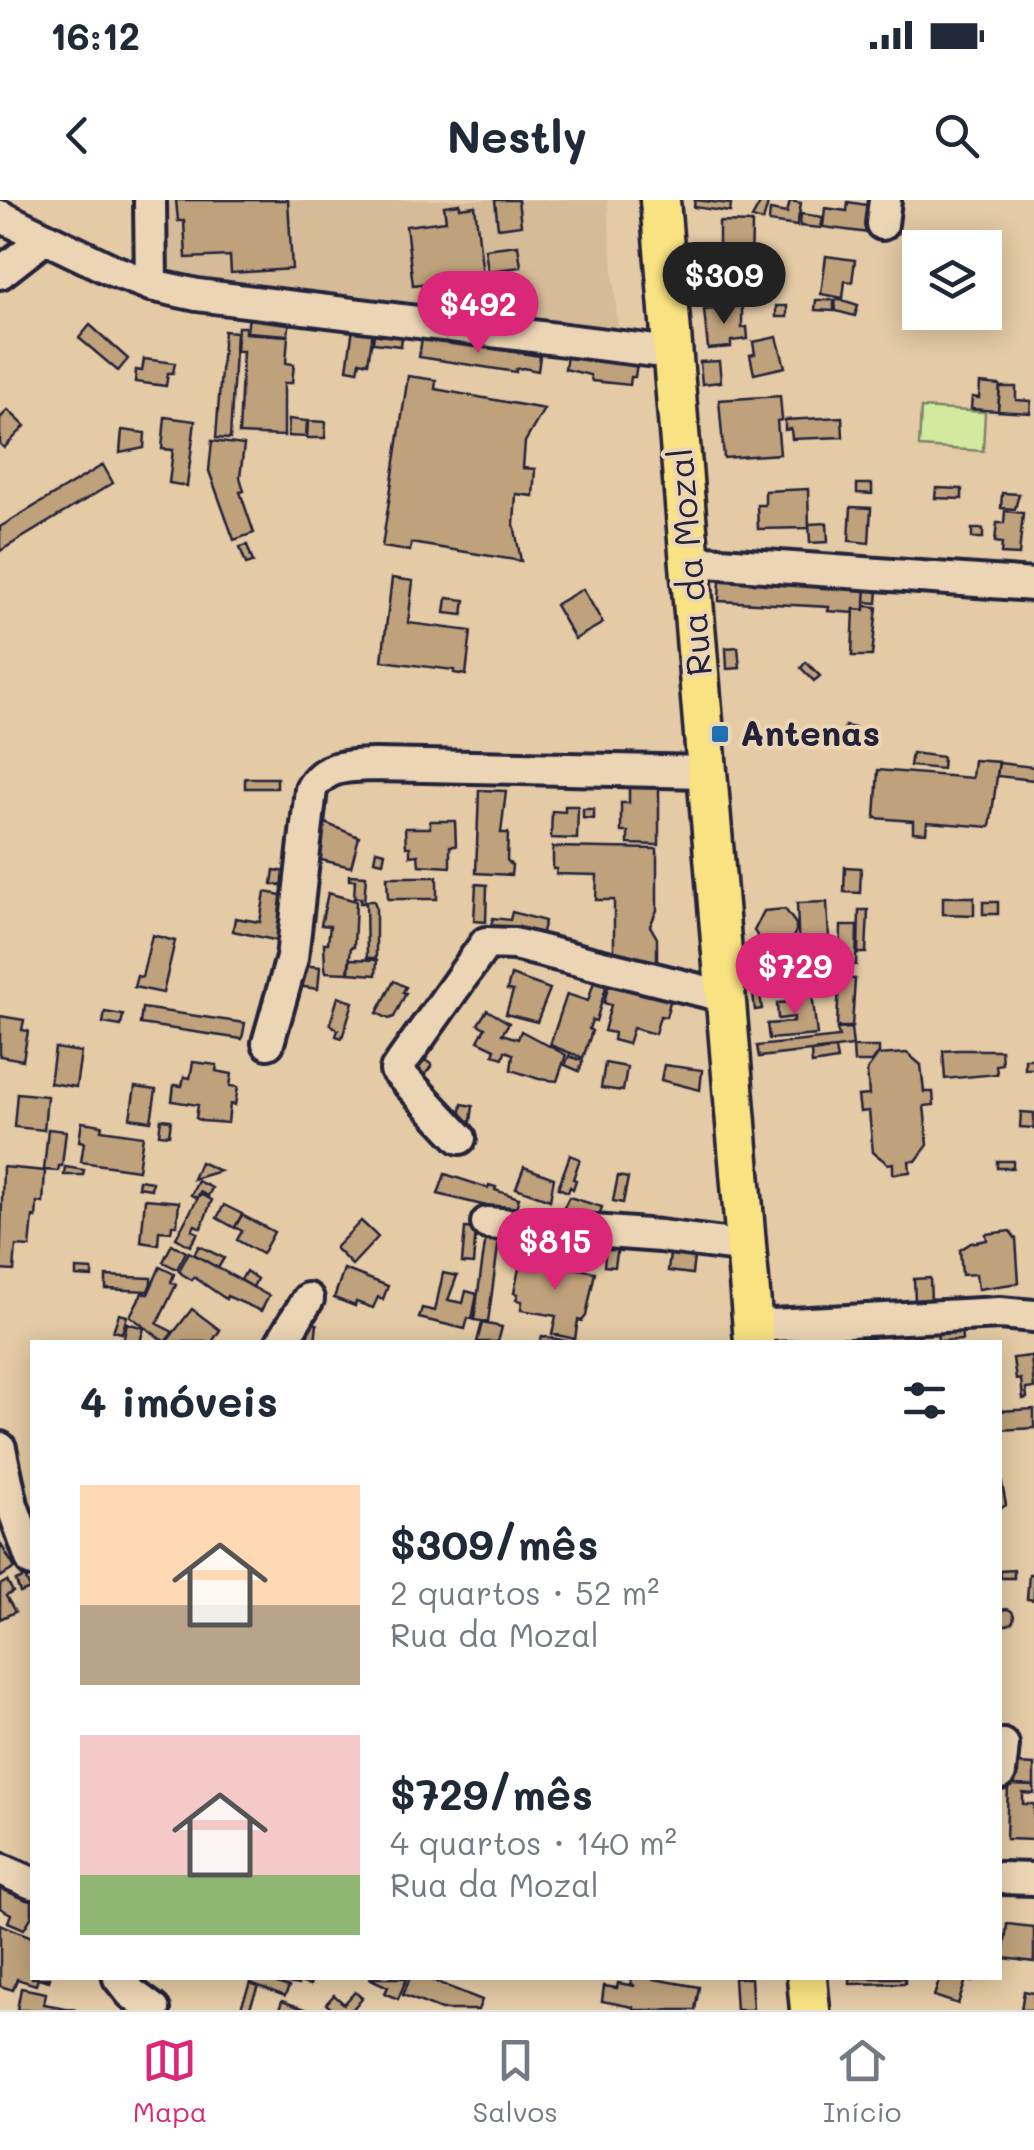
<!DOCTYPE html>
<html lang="pt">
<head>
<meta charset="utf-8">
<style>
  :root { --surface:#fff; --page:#f2f2f3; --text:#1f2937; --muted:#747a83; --line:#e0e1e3; --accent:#db2777 }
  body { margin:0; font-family:Mali,sans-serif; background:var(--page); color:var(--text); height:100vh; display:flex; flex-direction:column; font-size:38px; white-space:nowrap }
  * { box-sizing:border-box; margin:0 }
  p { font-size:32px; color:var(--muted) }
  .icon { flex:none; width:55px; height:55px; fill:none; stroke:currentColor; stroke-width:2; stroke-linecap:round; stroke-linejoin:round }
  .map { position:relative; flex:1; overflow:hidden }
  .panel { position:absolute; left:30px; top:1140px; width:972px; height:640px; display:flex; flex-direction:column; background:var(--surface); border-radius:0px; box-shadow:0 5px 25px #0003 }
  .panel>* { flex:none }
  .fabs { position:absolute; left:902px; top:30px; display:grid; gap:20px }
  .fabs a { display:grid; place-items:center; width:100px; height:100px; border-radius:0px; background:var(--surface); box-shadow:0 5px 25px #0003; font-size:50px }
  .price { position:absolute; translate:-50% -85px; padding:0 22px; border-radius:35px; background:var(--accent); color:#fff; font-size:32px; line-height:65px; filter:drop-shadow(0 2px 5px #0008) }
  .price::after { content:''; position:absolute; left:50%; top:60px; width:30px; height:22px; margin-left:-15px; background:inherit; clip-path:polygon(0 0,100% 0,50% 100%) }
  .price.selected { background:#222; color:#fff }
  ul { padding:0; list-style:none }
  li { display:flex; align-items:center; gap:30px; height:250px; padding:0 50px }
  li span { display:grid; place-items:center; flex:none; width:280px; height:200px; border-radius:0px; color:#555 }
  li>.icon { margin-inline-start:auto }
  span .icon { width:120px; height:120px; fill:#fffc; stroke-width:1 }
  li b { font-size:42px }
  h2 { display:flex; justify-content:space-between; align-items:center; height:120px; padding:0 50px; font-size:42px }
  .status { display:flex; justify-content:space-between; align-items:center; height:70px; padding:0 50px; background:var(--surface); direction:ltr }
  .status svg { height:28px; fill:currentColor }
  header { display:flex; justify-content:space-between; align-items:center; height:130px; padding:0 50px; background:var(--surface); font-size:45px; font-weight:800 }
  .tabs { display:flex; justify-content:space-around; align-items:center; height:140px; border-top:2px solid var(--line); background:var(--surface); font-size:28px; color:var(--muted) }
  .tabs a { display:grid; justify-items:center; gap:5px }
  .tabs .selected { color:var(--accent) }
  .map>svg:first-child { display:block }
  .built { fill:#d5bb97 }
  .green { fill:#d2e99e; stroke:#7a866c; stroke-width:2.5 }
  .building { fill:#bfa27c; stroke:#22223b; stroke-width:2.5 }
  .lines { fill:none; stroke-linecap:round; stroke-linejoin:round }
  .minor-casing { stroke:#22223b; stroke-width:38 }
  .major-casing { stroke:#22223b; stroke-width:45 }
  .minor { stroke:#ecd5b4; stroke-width:30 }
  .major { stroke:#f8e281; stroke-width:38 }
  .poi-dot { fill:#1f6fb2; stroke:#ecd5b4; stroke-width:4 }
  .labels { text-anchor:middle; stroke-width:8; stroke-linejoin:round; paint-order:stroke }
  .street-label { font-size:35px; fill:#22223b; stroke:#ecd5b4 }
  .poi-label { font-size:35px; font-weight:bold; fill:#22223b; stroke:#ecd5b4; text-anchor:start }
</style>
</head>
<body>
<div class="status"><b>16:12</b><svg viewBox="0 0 49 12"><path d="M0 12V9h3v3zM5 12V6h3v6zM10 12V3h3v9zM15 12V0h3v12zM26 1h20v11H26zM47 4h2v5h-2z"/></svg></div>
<header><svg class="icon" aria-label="back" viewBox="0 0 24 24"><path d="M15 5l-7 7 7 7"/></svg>Nestly<svg class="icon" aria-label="search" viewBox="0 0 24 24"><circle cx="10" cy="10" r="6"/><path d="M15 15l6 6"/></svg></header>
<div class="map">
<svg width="1034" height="1810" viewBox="0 0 1034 1810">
  <rect width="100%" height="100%" fill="#e4caa5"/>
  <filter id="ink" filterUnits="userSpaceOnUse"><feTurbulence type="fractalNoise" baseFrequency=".01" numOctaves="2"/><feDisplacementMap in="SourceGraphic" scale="20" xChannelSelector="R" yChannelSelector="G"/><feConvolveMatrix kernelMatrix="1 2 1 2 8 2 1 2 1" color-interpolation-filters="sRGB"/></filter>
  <g filter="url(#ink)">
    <polygon class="built" points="163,0 607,0 619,141 164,77"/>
    <polygon class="green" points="921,208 985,212 983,251 919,247"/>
    <g class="building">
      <polygon points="176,0 288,0 292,69 231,73 230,56 186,58 184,21 178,21"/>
      <polygon points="495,0 518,0 521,25 498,28"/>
      <polygon points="695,0 731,4 730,12 694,7"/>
      <polygon points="762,0 769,0 763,21 752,18"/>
      <polygon points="790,1 801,3 797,26 769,22 770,10 787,13"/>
      <polygon points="848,2 873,6 869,33 823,27 825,8 847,11"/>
      <polygon points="460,4 460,8 475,6 486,101 459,107 457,95 450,96 448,81 413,85 406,26 446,21 444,6"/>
      <polygon points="801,14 823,17 821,28 800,26"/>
      <polygon points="719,22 752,23 751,70 732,70 732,59 719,59"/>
      <polygon points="518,45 521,67 488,71 485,49"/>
      <polygon points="826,56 855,60 852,82 845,81 843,98 821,94"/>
      <polygon points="839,99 858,105 855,116 836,111 835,100"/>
      <polygon points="816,100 834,100 834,111 815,110"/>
      <polygon points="742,106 742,128 747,127 748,139 731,141 731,147 708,149 704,110"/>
      <rect x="776" y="106" width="11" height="11"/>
      <polygon points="249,116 290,119 288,135 247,132"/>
      <polygon points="90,125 128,159 118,171 79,138"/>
      <polygon points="238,127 245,127 245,133 288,136 286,163 294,164 292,183 284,183 284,236 239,234 243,151 236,151"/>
      <polygon points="353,128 373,131 368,163 360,161 358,171 347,169"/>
      <polygon points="224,131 236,132 230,239 216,238"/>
      <polygon points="374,134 402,137 401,146 373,143"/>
      <polygon points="777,137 785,167 754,174 750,155 755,154 753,142"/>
      <polygon points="422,138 540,156 538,171 523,168 516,169 516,172 419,157"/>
      <polygon points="567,155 637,163 635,177 631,177 630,185 592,181 590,175 565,169"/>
      <polygon points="144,159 175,163 173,173 168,173 166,186 135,182 136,170 142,171"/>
      <polygon points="719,161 721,182 702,184 700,162"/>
      <polygon points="408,176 436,180 435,189 544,209 525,242 523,268 535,269 533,296 516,294 514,324 521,361 411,343 410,351 382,347"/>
      <polygon points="980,183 1000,185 998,211 971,209 972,197 979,198"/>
      <polygon points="1000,187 1016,187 1016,200 1031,201 1030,213 998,211"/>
      <polygon points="780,196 782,220 777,221 780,254 724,258 719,200"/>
      <polygon points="8,210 25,226 4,248 0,244 0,218"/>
      <polygon points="165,217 195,221 187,286 169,283 173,250 162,249"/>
      <polygon points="842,217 843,237 792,239 791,229 785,230 785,220"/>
      <polygon points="289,219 307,221 306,237 288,236"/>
      <polygon points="308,221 326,222 325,238 307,238"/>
      <polygon points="122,230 145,233 144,248 120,253"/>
      <polygon points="212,241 244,245 240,277 244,291 240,292 254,333 234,340 209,271"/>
      <polygon points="103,265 113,283 0,351 0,327"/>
      <polygon points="857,284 872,284 872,294 857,293"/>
      <polygon points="936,288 962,289 962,299 935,298"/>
      <polygon points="808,289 809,328 758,329 757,305 765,305 765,291"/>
      <polygon points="1002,293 1019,294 1015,309 1001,308"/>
      <polygon points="851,307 871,308 869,343 849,341"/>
      <polygon points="1005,311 1023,313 1019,355 1001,354 1002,343 995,342 997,323 1004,323"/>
      <polygon points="827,323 828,342 810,343 809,324"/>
      <rect x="972" y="329" width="11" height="9"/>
      <polygon points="247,345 253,362 246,364 240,347"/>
      <polygon points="392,378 413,381 408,423 471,431 466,475 454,473 454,470 382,461"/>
      <polygon points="720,380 866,389 865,410 854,409 854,413 828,411 829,407 719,401"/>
      <polygon points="583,389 603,423 575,439 555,405"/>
      <polygon points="866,389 878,389 877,403 865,402"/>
      <polygon points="447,398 465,400 463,415 445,413"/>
      <polygon points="865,406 877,407 872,456 852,456 854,409 865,410"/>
      <polygon points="738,447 740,468 727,469 726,448"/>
      <polygon points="806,462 820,476 814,481 801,468"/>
      <polygon points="845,526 855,528 854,540 844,538"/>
      <polygon points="912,553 943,557 942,569 910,566"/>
      <polygon points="974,560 999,562 990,627 927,622 926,633 913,632 913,621 875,618 878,570 972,578"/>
      <polygon points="999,563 1034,567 1034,580 997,576"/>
      <rect x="245" y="578" width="32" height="10"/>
      <polygon points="629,587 659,588 659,645 628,644 628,632 621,632 621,603 629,603"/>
      <polygon points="479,590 506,591 501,633 508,633 507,660 512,666 511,675 476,673"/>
      <polygon points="565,606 578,606 577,639 551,638 552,611 565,612"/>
      <polygon points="583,609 594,609 594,619 583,618"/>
      <polygon points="430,621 455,621 456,646 450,646 450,667 419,665 418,655 410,656 410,647 406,647 405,628 430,628"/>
      <polygon points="325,623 359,637 351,667 317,659 315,642 320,643"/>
      <polygon points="553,647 657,649 657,710 650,726 657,738 657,762 646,765 621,758 614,751 614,700 596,700 597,675 556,674 557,669 553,669"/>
      <polygon points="376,650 385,652 383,662 374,660"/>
      <polygon points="845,667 861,668 860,693 844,692"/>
      <polygon points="274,670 293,673 291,687 272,684"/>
      <polygon points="349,675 366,676 364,703 360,703 361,698 354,698 355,680 349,680"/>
      <polygon points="387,677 437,677 437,699 388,699"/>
      <polygon points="476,684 487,685 486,722 474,721"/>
      <polygon points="265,692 291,697 283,742 233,731 235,718 260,722"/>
      <polygon points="328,693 356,701 354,747 351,747 348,773 326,772 325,767 324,743 328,743 330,726 321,725"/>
      <polygon points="943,697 974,697 974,715 943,714"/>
      <polygon points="366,701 374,701 376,707 376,758 367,758"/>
      <polygon points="827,702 830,756 799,757 797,703"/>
      <rect x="983" y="702" width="15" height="12"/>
      <polygon points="785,709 796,724 796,731 788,748 766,748 754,731 764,711"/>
      <polygon points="859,710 868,710 866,753 858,753"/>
      <polygon points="512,712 545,721 540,738 491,725 493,718 510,720"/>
      <polygon points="841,726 857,726 856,765 840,764"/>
      <polygon points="152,735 175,741 163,793 134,787 137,776 142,777"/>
      <polygon points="827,758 827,768 832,768 833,787 769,791 766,762"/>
      <polygon points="350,759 377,760 376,775 349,773"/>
      <polygon points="299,765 320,767 318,789 297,786"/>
      <polygon points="511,775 550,789 537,822 506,814 513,791 507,790"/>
      <polygon points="596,775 608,780 596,821 592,820 589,829 592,831 583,858 550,845 567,794 588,801"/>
      <polygon points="839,778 855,779 852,827 837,827"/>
      <polygon points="610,779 671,798 666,817 660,816 655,834 633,828 628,844 613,840 614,833 604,831 611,805 604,803"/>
      <polygon points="394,781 406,787 403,792 406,793 394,817 389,819 377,813"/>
      <polygon points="752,785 759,785 762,809 755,810"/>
      <polygon points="812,793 817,835 769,839 767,824 794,822 794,817 778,819 777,803 793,802 792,795"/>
      <polygon points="338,797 353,802 342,838 336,836 338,830 330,824"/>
      <polygon points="142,808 245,823 242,839 140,824"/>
      <polygon points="487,810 509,823 502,834 518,839 521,831 566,855 557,881 539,879 511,870 513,854 505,851 503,858 493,855 495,849 478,841 485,828 478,824"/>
      <polygon points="105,812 123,815 121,826 103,823"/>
      <polygon points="0,816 24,820 22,830 28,831 23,860 0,856"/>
      <polygon points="851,828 853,846 759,857 757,846 839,837 837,829"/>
      <polygon points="425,842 434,848 425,860 432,865 419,883 410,862"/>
      <polygon points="853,847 879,847 879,854 871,862 854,862"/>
      <polygon points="55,848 81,852 76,887 50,883"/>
      <polygon points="835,849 837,860 812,864 811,852"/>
      <polygon points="958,850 1001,850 1002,864 996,865 997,874 945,879 943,851"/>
      <polygon points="907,853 921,865 924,892 933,892 934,905 924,906 928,945 916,961 909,961 910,972 893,974 893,963 888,964 873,952 869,911 860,912 858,896 869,895 867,870 878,855"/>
      <polygon points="569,856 583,861 579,871 565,865"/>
      <rect x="1025" y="859" width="9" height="10"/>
      <polygon points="193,862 217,865 216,871 232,874 230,886 238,887 235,905 230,904 228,923 202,921 196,918 198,905 172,901 174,885 182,886 184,877 190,878"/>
      <polygon points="605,863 627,867 623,891 601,888"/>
      <polygon points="664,865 702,870 700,890 661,880"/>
      <polygon points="135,887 156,890 151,921 130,918"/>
      <polygon points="17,893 47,896 44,930 14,927"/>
      <polygon points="462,904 473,906 469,936 459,926"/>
      <polygon points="1021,912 1034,913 1034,928 1020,927"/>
      <polygon points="161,919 171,920 169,935 159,934"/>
      <polygon points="82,922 102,925 101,930 143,936 138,970 81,962 84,942 79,941"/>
      <polygon points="48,929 66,931 62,966 59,966 58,971 44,970"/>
      <polygon points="570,955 580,959 573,979 576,980 573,989 570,987 568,992 558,988"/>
      <rect x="997" y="961" width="16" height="7"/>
      <polygon points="200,962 220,971 193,979"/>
      <polygon points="3,967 45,971 43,1003 37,1002 36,1018 33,1017 30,1047 16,1046 14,1071 0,1070"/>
      <polygon points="65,967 84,970 83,975 64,975"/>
      <polygon points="524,967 554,978 550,1000 516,988"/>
      <polygon points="445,974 488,988 489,985 496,987 495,990 519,998 512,1021 492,1014 494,1008 438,994"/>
      <polygon points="618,976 628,978 623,1003 613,1001"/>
      <polygon points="139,980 152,982 151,989 138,987"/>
      <polygon points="198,981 212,988 208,996 200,992 197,998 191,995"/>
      <polygon points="200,994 212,1000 201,1028 195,1025 192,1030 198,1033 190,1046 176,1038"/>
      <polygon points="569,997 602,1007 595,1028 559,1017"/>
      <polygon points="145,999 179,1002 177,1025 172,1025 171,1032 159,1031 158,1045 141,1042"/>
      <polygon points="224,1005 242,1014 235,1028 217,1018"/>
      <polygon points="242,1015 274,1032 262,1054 237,1040 242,1031 235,1027"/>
      <polygon points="361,1021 378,1037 352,1065 335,1048"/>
      <polygon points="465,1028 476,1029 473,1064 462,1063"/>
      <polygon points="487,1030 500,1032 488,1122 474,1120"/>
      <polygon points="1010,1031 1016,1039 1019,1083 978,1089 976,1074 962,1075 960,1050 971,1043 987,1040 986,1034"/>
      <polygon points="172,1044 186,1052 177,1069 163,1062"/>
      <polygon points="606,1045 618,1046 615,1067 604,1066"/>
      <polygon points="199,1046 224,1058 218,1068 194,1054"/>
      <polygon points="189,1052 269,1096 261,1111 227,1096 226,1099 194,1077 192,1080 182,1074 179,1071"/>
      <polygon points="670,1054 694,1057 692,1074 668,1071"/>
      <polygon points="521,1058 595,1072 586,1116 582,1121 578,1120 575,1139 552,1134 556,1116 521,1110 522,1101 516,1100 518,1094 514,1093"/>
      <polygon points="160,1067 174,1074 171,1082 176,1085 157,1124 173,1132 165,1142 130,1116 142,1093 148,1094"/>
      <polygon points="76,1069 92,1070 92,1077 76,1076"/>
      <polygon points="344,1069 388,1086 383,1099 378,1097 373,1108 356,1102 355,1106 334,1098"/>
      <polygon points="246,1071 257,1079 253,1087 241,1080"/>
      <polygon points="443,1073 457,1076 448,1100 463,1103 466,1091 477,1094 472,1119 468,1118 465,1129 419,1118 422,1108 435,1111"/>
      <polygon points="106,1076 151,1078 151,1083 148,1091 106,1089"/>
      <polygon points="930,1078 931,1101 915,1102 914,1079"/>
      <polygon points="192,1109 220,1130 212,1142 170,1142 167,1141"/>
      <polygon points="119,1114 127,1116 122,1133 113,1131"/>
      <polygon points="127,1123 144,1128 140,1142 123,1142"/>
      <polygon points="310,1123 317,1124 315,1142 307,1141"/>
      <polygon points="482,1123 502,1127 498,1142 477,1142"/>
      <polygon points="961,1125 962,1140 938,1141 937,1127"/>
      <polygon points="871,1132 872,1140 835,1142 835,1135"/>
      <polygon points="542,1136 571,1142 540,1142"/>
      <polygon points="1031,1156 1034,1188 1026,1189 1027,1198 1023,1199 1021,1179 1016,1180 1013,1158"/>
      <polygon points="1034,1209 1034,1228 1000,1230 1000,1211"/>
      <polygon points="1000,1273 1006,1305 1000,1309"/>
      <polygon points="0,1343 15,1368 0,1377"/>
      <polygon points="1014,1370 1014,1378 1001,1378 1000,1371"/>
      <polygon points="1029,1374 1034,1374 1034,1400 1027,1399"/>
      <polygon points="25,1377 30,1389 20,1393 16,1381"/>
      <polygon points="7,1381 13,1392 6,1396 15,1412 0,1419 0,1385"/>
      <circle cx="1006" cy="1417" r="8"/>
      <polygon points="1016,1564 1034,1565 1034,1586 1014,1585"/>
      <polygon points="1008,1585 1034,1586 1034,1594 1023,1593 1023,1604 1034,1604 1034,1640 1006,1639"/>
      <polygon points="0,1685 32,1696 32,1716 24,1729 8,1722 11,1714 0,1708"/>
      <polygon points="0,1724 32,1737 32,1778 50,1778 49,1781 38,1778 36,1785 17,1779 13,1790 0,1786"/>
      <polygon points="1007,1724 1034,1727 1034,1762 1003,1758"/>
      <polygon points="253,1778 262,1778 289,1787 285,1796 250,1783"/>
      <polygon points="278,1778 312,1778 310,1785 298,1782 298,1785 277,1781"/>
      <polygon points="369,1778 407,1778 398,1799 385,1793 388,1787"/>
      <polygon points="410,1778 426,1778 482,1800 478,1810 441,1810 403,1795"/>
      <polygon points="632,1778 649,1778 699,1787 695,1810 633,1810 633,1807 602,1801 604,1786 617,1788 618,1783 635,1786 631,1783"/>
      <polygon points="734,1778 751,1778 753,1810 736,1810"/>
      <polygon points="850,1778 905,1778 905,1783 850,1784"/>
      <polygon points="940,1778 974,1778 972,1782 966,1780 958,1804 934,1796"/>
      <polygon points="250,1783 258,1786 249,1810 240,1810"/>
      <polygon points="21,1788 46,1793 44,1804 76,1810 17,1810"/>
      <polygon points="1024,1791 1034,1793 1034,1810 1021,1810"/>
      <polygon points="355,1792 362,1798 352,1810 333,1810 326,1804 334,1795 344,1804"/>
      <polygon points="282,1801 307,1810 279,1810"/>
    </g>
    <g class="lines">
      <g class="minor-casing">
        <g id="minor">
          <polyline points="150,0 151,85"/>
          <polyline points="0,16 114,71 151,85 197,95 671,153"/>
          <polyline points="882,24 885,0"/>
          <polyline points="0,73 45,38"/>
          <polyline points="692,361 1034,385"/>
          <path d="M268,843L292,758L311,589C325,564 350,566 375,565L706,572"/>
          <polyline points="460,938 396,870 486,743 514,744 727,797"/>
          <polyline points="487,1023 660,1036 747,1047"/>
          <polyline points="753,1126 1000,1113 1034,1116"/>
          <polyline points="282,1142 308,1099"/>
          <polyline points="0,1248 12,1305 32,1361"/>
          <polyline points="1000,1573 1003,1545"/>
          <polyline points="0,1669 32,1683"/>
          <polyline points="1000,1678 1034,1679"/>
          <polyline points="119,1778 131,1793 154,1810"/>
        </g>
      </g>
      <g class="major-casing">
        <g id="major">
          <polyline points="660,0 754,1142"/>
          <polyline points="807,1778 810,1810"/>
        </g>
      </g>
      <use href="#minor" class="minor"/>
      <use href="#major" class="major"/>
    </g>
  </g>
  <rect class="poi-dot" x="710" y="524" width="20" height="20" rx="5"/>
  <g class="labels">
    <g class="street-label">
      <text transform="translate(690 362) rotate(-95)" y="12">Rua da Mozal</text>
    </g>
    <g class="poi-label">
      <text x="740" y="546">Antenas</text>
    </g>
  </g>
</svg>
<div class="fabs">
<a><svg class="icon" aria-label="layers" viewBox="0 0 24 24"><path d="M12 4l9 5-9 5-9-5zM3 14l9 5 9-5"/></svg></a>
</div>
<b class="price selected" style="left:724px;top:127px">$309</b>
<b class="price" style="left:478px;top:156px">$492</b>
<b class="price" style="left:795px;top:818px">$729</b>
<b class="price" style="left:555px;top:1093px">$815</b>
<section class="panel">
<h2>4 imóveis<svg class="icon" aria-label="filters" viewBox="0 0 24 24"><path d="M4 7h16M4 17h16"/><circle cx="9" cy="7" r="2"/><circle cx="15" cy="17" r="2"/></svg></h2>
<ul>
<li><span style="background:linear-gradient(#ffd9b3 60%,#b9a48a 0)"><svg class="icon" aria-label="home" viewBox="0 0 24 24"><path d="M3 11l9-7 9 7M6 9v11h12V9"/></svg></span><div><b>$309/mês</b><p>2 quartos · 52 m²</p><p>Rua da Mozal</p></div></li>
<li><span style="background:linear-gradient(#f6c9c9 70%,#8fb573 0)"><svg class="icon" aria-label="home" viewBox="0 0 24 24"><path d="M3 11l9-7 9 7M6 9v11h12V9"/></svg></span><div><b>$729/mês</b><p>4 quartos · 140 m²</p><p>Rua da Mozal</p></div></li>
</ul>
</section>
</div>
<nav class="tabs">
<a class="selected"><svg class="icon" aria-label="map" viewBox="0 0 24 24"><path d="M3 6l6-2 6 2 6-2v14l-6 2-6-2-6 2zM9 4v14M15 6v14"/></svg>Mapa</a>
<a><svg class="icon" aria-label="saved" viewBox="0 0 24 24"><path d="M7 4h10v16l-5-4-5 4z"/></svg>Salvos</a>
<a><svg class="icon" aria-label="home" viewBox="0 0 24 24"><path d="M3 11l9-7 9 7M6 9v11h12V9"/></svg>Início</a>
</nav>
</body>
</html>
